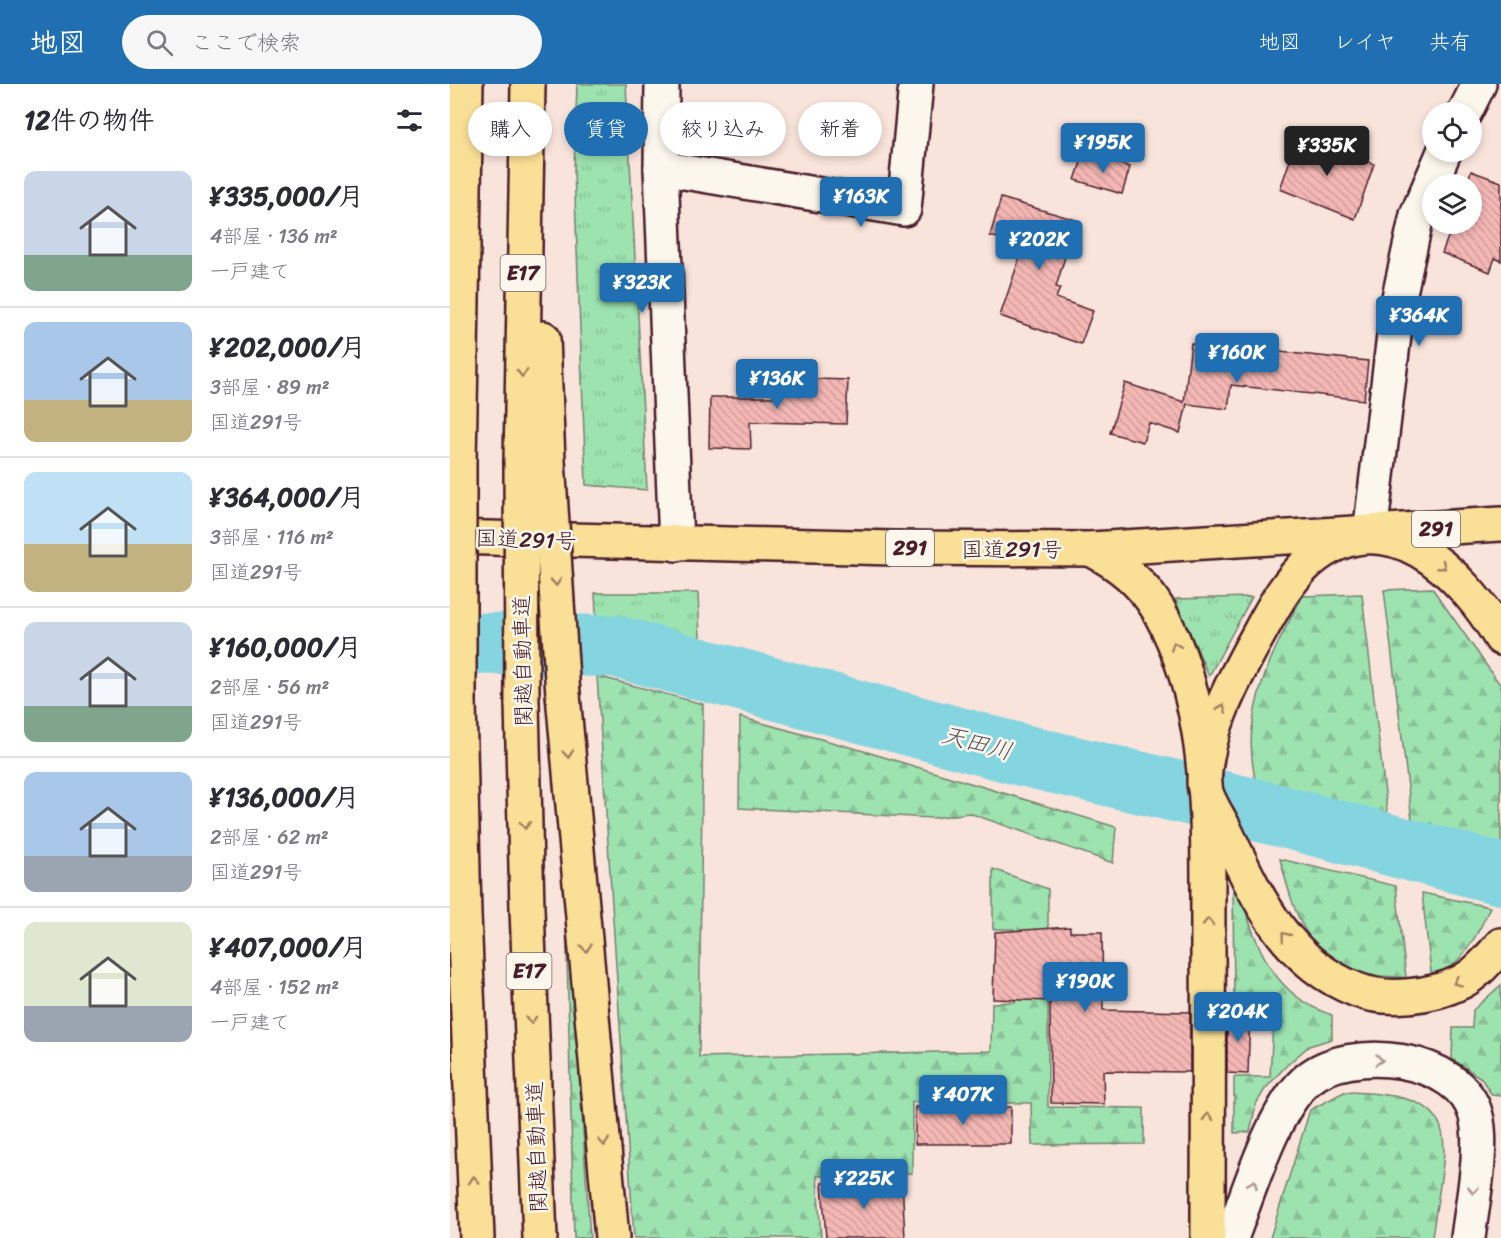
<!DOCTYPE html>
<html lang="ja">
<head>
<meta charset="utf-8">
<style>
  :root { --surface:#fff; --page:#f7f7f7; --text:#2b2b33; --muted:#7c7c81; --line:#e1e1e2; --accent:#1f6fb2 }
  body { margin:0; font-family:Sriracha,"Klee One",sans-serif; background:var(--page); color:var(--text); height:100vh; display:flex; flex-direction:column; font-size:22px; white-space:nowrap }
  * { box-sizing:border-box; margin:0 }
  p { font-size:20px; color:var(--muted) }
  .icon { flex:none; width:33px; height:33px; fill:none; stroke:currentColor; stroke-width:2; stroke-linecap:round; stroke-linejoin:round }
  .map { position:relative; flex:1; overflow:hidden }
  .drawer { display:flex; flex-direction:column; background:var(--surface); width:450px }
  .drawer>* { flex:none }
  .guide { position:absolute; left:18px; top:18px; width:570px; height:54px; display:flex; gap:12px }
  .controls { position:absolute; left:972px; top:18px; display:grid; gap:12px }
  .controls a { display:grid; place-items:center; width:60px; height:60px; border-radius:50%; background:var(--surface); box-shadow:0 3px 9px #0003; font-size:30px }
  .price { position:absolute; translate:-50% -51px; padding:0 14px; border-radius:6px; background:var(--accent); color:#fff; font-size:20px; line-height:39px; filter:drop-shadow(0 2px 3px #0008) }
  .price::after { content:''; position:absolute; left:50%; top:36px; width:18px; height:14px; margin-left:-9px; background:inherit; clip-path:polygon(0 0,100% 0,50% 100%) }
  .price.on { background:#222; color:#fff }
  ul { padding:0; list-style:none }
  li { display:flex; align-items:center; gap:18px; height:150px; padding:0 24px }
  li+li { border-top:2px solid var(--line) }
  li span { display:grid; place-items:center; flex:none; width:168px; height:120px; border-radius:12px; color:#555 }
  li>.icon { margin-inline-start:auto }
  span .icon { width:72px; height:72px; fill:#fffc; stroke-width:1 }
  li b { font-size:26px }
  h2 { display:flex; justify-content:space-between; align-items:center; height:72px; padding:0 24px; font-size:26px }
  .tag { padding:0 21px; border-radius:27px; background:var(--surface); box-shadow:0 3px 9px #0003; font-size:21px; line-height:54px }
  .tag.on { background:var(--accent); color:#fff }
  header { display:flex; align-items:center; gap:36px; box-sizing:border-box; height:84px; padding:0 30px; background:var(--accent); color:#fff }
  header strong { font-size:28px }
  nav { display:flex; gap:33px; margin-inline-start:auto; font-size:21px }
  .search { width:420px; height:54px; background:var(--page); display:flex; align-items:center; gap:15px; box-sizing:border-box; padding:0 21px; border-radius:33px; color:var(--muted); font-size:22px }
  main { display:flex; flex:1; min-height:0 }
  .map>svg:first-child { display:block }
  .grass { fill:url(#grass-tufts); stroke:#74816e; stroke-width:1.5 }
  .forest { fill:url(#forest-firs); stroke:#74816e; stroke-width:1.5 }
  .lines { fill:none; stroke-linecap:round; stroke-linejoin:round }
  .river { stroke:#85d5e1; stroke-width:62 }
  .building { fill:url(#building-back-hatch); stroke:#4a1f2b; stroke-width:1.5 }
  .minor-casing { stroke:#4a1f2b; stroke-width:38 }
  .highway-casing { stroke:#4a1f2b; stroke-width:38 }
  .minor { stroke:#fbf7ec; stroke-width:33 }
  .highway { stroke:#fadf96; stroke-width:33 }
  .highway-bridge-casing { stroke:#4a1f2b; stroke-width:38; stroke-linecap:butt }
  .highway-bridge { stroke:#fadf96; stroke-width:33 }
  .oneway { stroke:#a27f60 }
  .oneway2 { stroke:#ab9695 }
  .labels { text-anchor:middle; stroke-width:5; stroke-linejoin:round; paint-order:stroke }
  .shield { fill:#fbf7ec; stroke:#7f6065; stroke-width:1.5 }
  .shield-label { font-size:21px; font-weight:bold; fill:#4a1f2b }
  .street-label { font-size:22px; fill:#4a1f2b; stroke:#fbf7ec }
  .water-label { font-size:24px; font-style:italic; fill:#5c5662; stroke:#fbf7ec }
</style>
</head>
<body>
<header>
<strong>地図</strong>
<div class="search"><svg class="icon" aria-label="search" viewBox="0 0 24 24"><circle cx="10" cy="10" r="6"/><path d="M15 15l6 6"/></svg>ここで検索</div>
<nav><a>地図</a><a>レイヤ</a><a>共有</a></nav>
</header>
<main>
<section class="drawer">
<h2>12件の物件<svg class="icon" aria-label="filters" viewBox="0 0 24 24"><path d="M4 7h16M4 17h16"/><circle cx="9" cy="7" r="2"/><circle cx="15" cy="17" r="2"/></svg></h2>
<ul>
<li><span style="background:linear-gradient(#c9d6e8 70%,#7fa58c 0)"><svg class="icon" aria-label="home" viewBox="0 0 24 24"><path d="M3 11l9-7 9 7M6 9v11h12V9"/></svg></span><div><b>¥335,000/月</b><p>4部屋 · 136 m²</p><p>一戸建て</p></div></li>
<li><span style="background:linear-gradient(#a9c7e8 65%,#c2b280 0)"><svg class="icon" aria-label="home" viewBox="0 0 24 24"><path d="M3 11l9-7 9 7M6 9v11h12V9"/></svg></span><div><b>¥202,000/月</b><p>3部屋 · 89 m²</p><p>国道291号</p></div></li>
<li><span style="background:linear-gradient(#bfe0f5 60%,#c2b280 0)"><svg class="icon" aria-label="home" viewBox="0 0 24 24"><path d="M3 11l9-7 9 7M6 9v11h12V9"/></svg></span><div><b>¥364,000/月</b><p>3部屋 · 116 m²</p><p>国道291号</p></div></li>
<li><span style="background:linear-gradient(#c9d6e8 70%,#7fa58c 0)"><svg class="icon" aria-label="home" viewBox="0 0 24 24"><path d="M3 11l9-7 9 7M6 9v11h12V9"/></svg></span><div><b>¥160,000/月</b><p>2部屋 · 56 m²</p><p>国道291号</p></div></li>
<li><span style="background:linear-gradient(#a9c7e8 70%,#9aa5b1 0)"><svg class="icon" aria-label="home" viewBox="0 0 24 24"><path d="M3 11l9-7 9 7M6 9v11h12V9"/></svg></span><div><b>¥136,000/月</b><p>2部屋 · 62 m²</p><p>国道291号</p></div></li>
<li><span style="background:linear-gradient(#dfe7d0 70%,#9aa5b1 0)"><svg class="icon" aria-label="home" viewBox="0 0 24 24"><path d="M3 11l9-7 9 7M6 9v11h12V9"/></svg></span><div><b>¥407,000/月</b><p>4部屋 · 152 m²</p><p>一戸建て</p></div></li>
</ul>
</section>
<div class="map">
<svg width="1051" height="1154" viewBox="0 0 1051 1154">
  <defs>
    <pattern id="grass-tufts" width="24" height="20" patternUnits="userSpaceOnUse" patternTransform="scale(1.5)"><rect width="24" height="20" fill="#9de3b0"/><path d="M3 7l-1-3M5 7V3M7 7l1-3M15 17l-1-3M17 17v-4M19 17l1-3" fill="none" stroke="#89c298"/></pattern>
    <pattern id="forest-firs" width="22" height="20" patternUnits="userSpaceOnUse" patternTransform="scale(1.5)"><rect width="22" height="20" fill="#9de3b0"/><path d="M5 1l3.5 6h-7zM16 11l3.5 6h-7z" fill="#89c298"/></pattern>
    <pattern id="building-back-hatch" width="6" height="6" patternUnits="userSpaceOnUse" patternTransform="scale(1.5)"><rect width="6" height="6" fill="#f3b7b4"/><path d="M-1 5l2 2M0 0l6 6M5-1l2 2" fill="none" stroke="#d29d9b"/></pattern>
  </defs>
  <rect width="100%" height="100%" fill="#f9e4db"/>
  <filter id="ink" filterUnits="userSpaceOnUse"><feTurbulence type="fractalNoise" baseFrequency=".0167" numOctaves="2"/><feDisplacementMap in="SourceGraphic" scale="12" xChannelSelector="R" yChannelSelector="G"/><feConvolveMatrix kernelMatrix="1 2 1 2 8 2 1 2 1" color-interpolation-filters="sRGB"/></filter>
  <g filter="url(#ink)">
    <g class="grass">
      <polygon points="127,0 176,0 197,406 136,401 124,87"/>
      <polygon points="145,509 248,509 251,577 147,550"/>
      <polygon points="802,513 759,592 725,515"/>
    </g>
    <g class="forest">
      <polygon points="982,504 1051,602 1051,784 965,761 934,506"/>
      <path d="M912,510L940,753L809,718C805,695 799,669 802,645C807,597 830,552 853,512Z"/>
      <polygon points="147,592 253,620 249,973 541,967 542,919 565,918 564,845 543,845 543,785 598,805 598,1023 694,1024 694,1060 582,1061 581,1019 462,1018 462,1089 367,1092 371,1154 184,1154"/>
      <polygon points="290,633 407,665 666,743 663,779 519,729 483,734 289,724"/>
      <polygon points="114,751 140,1154 124,1154"/>
      <path d="M830,775L946,802L956,894C942,892 924,893 911,889C853,869 844,827 830,775Z"/>
      <path d="M783,795H785C805,854 817,910 882,931V955L859,962L836,982L815,1005L806,1020L800,1048L784,1049V993H820L824,923L784,922Z"/>
      <path d="M972,809L1040,823C1029,849 1016,871 994,890L981,888Z"/>
      <polygon points="1051,901 1051,1012 1042,1011 1031,994 1002,975 1003,944 1022,944 1023,926"/>
      <path d="M894,1008C1023,1010 995,1054 982,1154H820L860,1026Z"/>
    </g>
    <g class="lines">
      <polyline class="river" points="0,559 164,562 572,671 807,726 1051,790"/>
    </g>
    <g class="building">
      <polygon points="848,53 924,80 905,135 830,105"/>
      <polygon points="634,69 680,83 672,110 625,96"/>
      <polygon points="1021,87 1051,98 1051,177 1045,174 1040,188 992,169 1003,140 1022,140 1022,100 1017,100"/>
      <polygon points="551,114 626,136 606,203 610,204 606,214 643,227 631,260 550,232 574,161 540,152"/>
      <polygon points="741,259 918,277 914,316 781,301 778,325 737,320 730,349 699,339 693,358 660,349 675,299 734,318"/>
      <polygon points="332,294 398,296 396,340 300,338 301,365 259,364 260,313 331,313"/>
      <polygon points="620,843 620,848 652,848 653,926 740,928 740,988 653,987 654,1020 601,1019 600,917 543,915 545,848"/>
      <polygon points="777,929 800,929 798,990 777,989"/>
      <rect x="465" y="1023" width="96" height="37"/>
      <polygon points="452,1096 455,1154 376,1154 372,1099"/>
    </g>
    <g class="lines">
      <g class="minor-casing">
        <g id="minor">
          <polyline points="212,0 211,84 226,460"/>
          <polyline points="1015,28 1029,0"/>
          <polyline points="211,84 454,125 466,0"/>
          <polyline points="920,450 948,218 967,131 994,68"/>
          <path d="M781,1154C798,1111 823,1024 858,995C899,960 1011,971 1026,1032C1034,1063 1022,1121 1018,1154"/>
        </g>
      </g>
      <g class="highway-casing">
        <g id="highway">
          <polyline points="93,254 98,377"/>
          <polyline points="9,378 16,0"/>
          <polyline points="71,378 78,0"/>
          <polyline points="0,453 444,464 641,465 1051,440"/>
          <path d="M641,465C669,480 691,497 708,525C766,627 757,754 758,867C759,963 758,1058 758,1154"/>
          <path d="M1051,554C1012,488 936,413 860,477C833,500 818,534 801,564C779,605 756,650 754,698C754,712 768,732 774,744C806,811 834,878 907,906C937,918 983,912 1011,898C1027,890 1040,874 1051,861"/>
          <polyline points="113,611 162,1154"/>
          <polyline points="9,619 14,830 27,1154"/>
          <polyline points="72,619 77,825 90,1154"/>
        </g>
      </g>
      <use href="#minor" class="minor"/>
      <use href="#highway" class="highway"/>
      <g class="highway-bridge-casing">
        <g id="highway-bridge">
          <polyline points="98,377 113,611"/>
          <polyline points="9,378 9,619"/>
          <polyline points="71,378 72,619"/>
        </g>
      </g>
      <use href="#highway-bridge" class="highway-bridge"/>
    </g>
    <defs><path id="oneway-chevron" d="M-2-3.5L2.5 0L-2 3.5" fill="none" stroke-width="1.6" stroke-linecap="round" stroke-linejoin="round" transform="scale(1.5)"/></defs>
    <g class="oneway">
      <use href="#oneway-chevron" transform="translate(72 289) rotate(91)"/>
      <use href="#oneway-chevron" transform="translate(992 482) rotate(38)"/>
      <use href="#oneway-chevron" transform="translate(106 498) rotate(86)"/>
      <use href="#oneway-chevron" transform="translate(725 562) rotate(-111)"/>
      <use href="#oneway-chevron" transform="translate(772 624) rotate(-71)"/>
      <use href="#oneway-chevron" transform="translate(118 670) rotate(85)"/>
      <use href="#oneway-chevron" transform="translate(75 741) rotate(89)"/>
      <use href="#oneway-chevron" transform="translate(758 838) rotate(-90)"/>
      <use href="#oneway-chevron" transform="translate(835 852) rotate(-129)"/>
      <use href="#oneway-chevron" transform="translate(136 864) rotate(85)"/>
      <use href="#oneway-chevron" transform="translate(1007 898) rotate(156)"/>
      <use href="#oneway-chevron" transform="translate(81 936) rotate(88)"/>
      <use href="#oneway-chevron" transform="translate(758 1033) rotate(-90)"/>
      <use href="#oneway-chevron" transform="translate(154 1058) rotate(85)"/>
      <use href="#oneway-chevron" transform="translate(24 1096) rotate(-92)"/>
    </g>
    <g class="oneway2">
      <use href="#oneway-chevron" transform="translate(929 976) rotate(4)"/>
      <use href="#oneway-chevron" transform="translate(803 1100) rotate(-68)"/>
      <use href="#oneway-chevron" transform="translate(1023 1106) rotate(96)"/>
    </g>
  </g>
  <g class="labels">
    <g class="shield">
      <rect x="50.5" y="171" width="45" height="36" rx="4.5"/>
      <rect x="962" y="427" width="48" height="36" rx="4.5"/>
      <rect x="436" y="446" width="48" height="36" rx="4.5"/>
      <rect x="56.5" y="869" width="45" height="36" rx="4.5"/>
    </g>
    <g class="shield-label">
      <text x="73" y="196">E17</text>
      <text x="986" y="452">291</text>
      <text x="460" y="471">291</text>
      <text x="79" y="894">E17</text>
    </g>
    <g class="street-label">
      <text transform="translate(76 455) rotate(2)" y="8">国道291号</text>
      <text x="562" y="473">国道291号</text>
      <text transform="translate(72 577) rotate(-91)" y="8">関越自動車道</text>
      <text transform="translate(86 1063) rotate(-92)" y="8">関越自動車道</text>
    </g>
    <g class="water-label">
      <text transform="translate(527 659) rotate(15)" y="8">天田川</text>
    </g>
  </g>
</svg>
<div class="controls">
<a><svg class="icon" aria-label="locate" viewBox="0 0 24 24"><circle cx="12" cy="12" r="6"/><path d="M12 2v4M12 18v4M2 12h4M18 12h4"/></svg></a>
<a><svg class="icon" aria-label="layers" viewBox="0 0 24 24"><path d="M12 4l9 5-9 5-9-5zM3 14l9 5 9-5"/></svg></a>
</div>
<b class="price" style="left:653px;top:90px">¥195K</b>
<b class="price on" style="left:877px;top:93px">¥335K</b>
<b class="price" style="left:411px;top:144px">¥163K</b>
<b class="price" style="left:589px;top:187px">¥202K</b>
<b class="price" style="left:192px;top:230px">¥323K</b>
<b class="price" style="left:969px;top:263px">¥364K</b>
<b class="price" style="left:787px;top:300px">¥160K</b>
<b class="price" style="left:327px;top:326px">¥136K</b>
<b class="price" style="left:635px;top:929px">¥190K</b>
<b class="price" style="left:788px;top:959px">¥204K</b>
<b class="price" style="left:513px;top:1042px">¥407K</b>
<b class="price" style="left:414px;top:1126px">¥225K</b>
<div class="guide">
<a class="tag">購入</a>
<a class="tag on">賃貸</a>
<a class="tag">絞り込み</a>
<a class="tag">新着</a>
</div>
</div>
</main>
</body>
</html>
